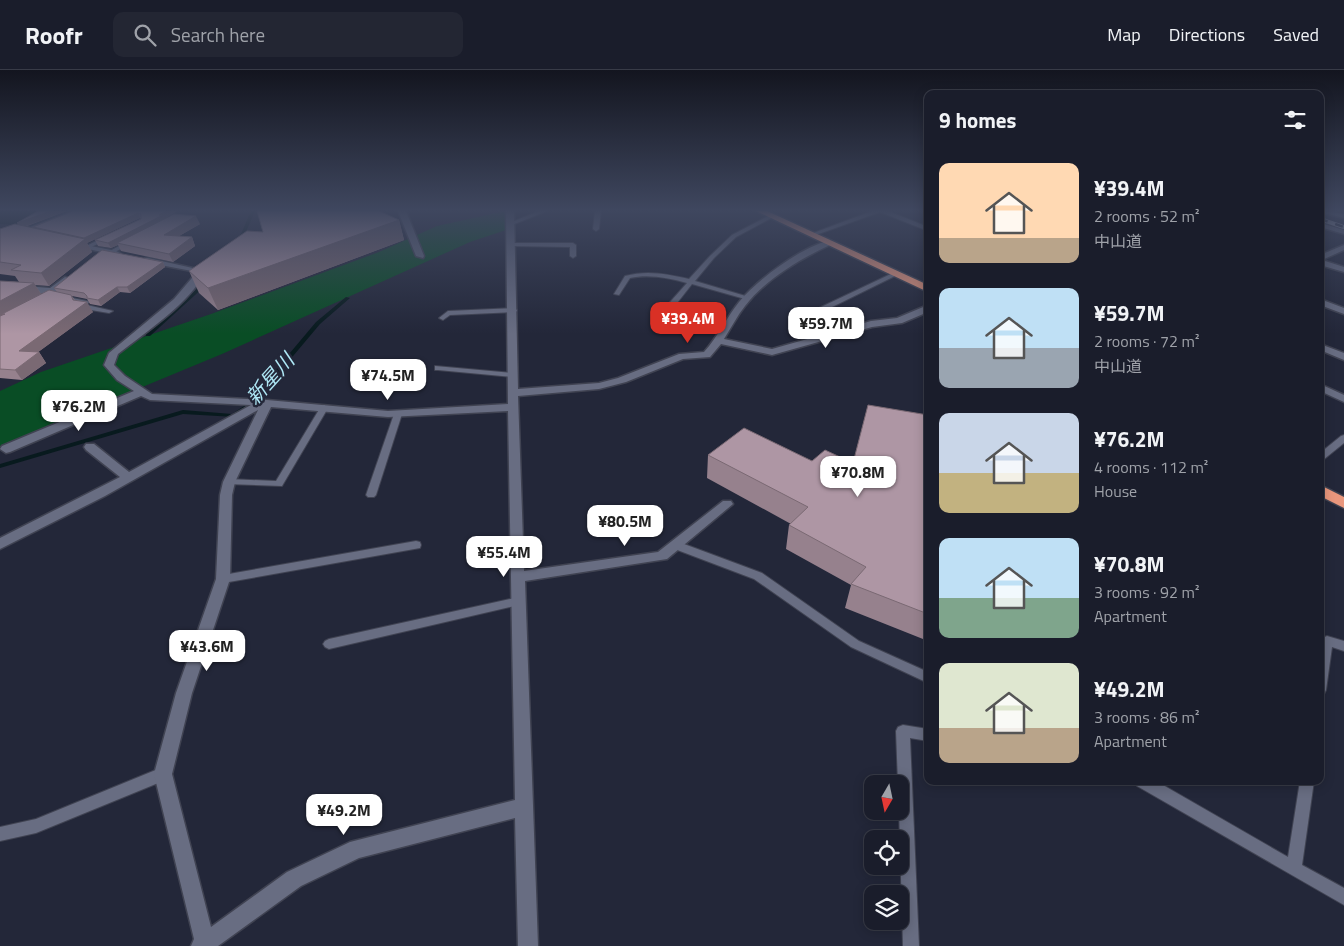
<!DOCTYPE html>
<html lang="en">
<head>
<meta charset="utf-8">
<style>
  :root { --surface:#1a1d2b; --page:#232633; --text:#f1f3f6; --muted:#9fa2a9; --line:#383b47; --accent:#d93025 }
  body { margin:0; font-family:"Titillium Web","Noto Sans JP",sans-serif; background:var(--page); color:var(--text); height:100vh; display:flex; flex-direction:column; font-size:19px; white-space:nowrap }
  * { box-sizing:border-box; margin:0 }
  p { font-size:16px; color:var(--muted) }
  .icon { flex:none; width:28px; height:28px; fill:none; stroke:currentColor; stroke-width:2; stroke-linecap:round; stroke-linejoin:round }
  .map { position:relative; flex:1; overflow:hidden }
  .side { position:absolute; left:924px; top:20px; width:400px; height:695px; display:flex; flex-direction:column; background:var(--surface); border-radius:10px; box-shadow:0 2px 12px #0003,0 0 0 1px var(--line) }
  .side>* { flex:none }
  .needle { width:32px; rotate:189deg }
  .buttons { position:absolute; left:864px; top:705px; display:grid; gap:10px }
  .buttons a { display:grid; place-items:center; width:45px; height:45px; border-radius:10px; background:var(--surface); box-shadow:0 2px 12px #0003,0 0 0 1px var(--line); font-size:25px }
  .price { position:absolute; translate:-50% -42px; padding:0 11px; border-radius:10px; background:#fff; color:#222; font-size:16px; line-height:32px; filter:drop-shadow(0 1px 2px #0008) }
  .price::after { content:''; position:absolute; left:50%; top:30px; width:15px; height:11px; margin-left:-8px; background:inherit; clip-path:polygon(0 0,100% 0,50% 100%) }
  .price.current { background:var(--accent); color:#fff }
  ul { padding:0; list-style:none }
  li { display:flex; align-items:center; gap:15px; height:125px; padding:0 15px }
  li span { display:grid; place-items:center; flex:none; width:140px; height:100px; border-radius:10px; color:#555 }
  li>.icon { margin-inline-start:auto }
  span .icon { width:60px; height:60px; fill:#fffc; stroke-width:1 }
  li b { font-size:21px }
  h2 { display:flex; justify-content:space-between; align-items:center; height:60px; padding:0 15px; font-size:21px }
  header { display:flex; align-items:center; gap:30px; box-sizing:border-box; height:70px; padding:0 25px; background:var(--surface); border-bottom:1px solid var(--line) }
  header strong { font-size:24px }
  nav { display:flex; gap:28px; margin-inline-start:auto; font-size:18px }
  .search { width:350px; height:45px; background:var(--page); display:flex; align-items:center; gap:12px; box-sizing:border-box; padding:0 18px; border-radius:10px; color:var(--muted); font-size:19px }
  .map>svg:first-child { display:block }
  .green { fill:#094d25 }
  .water { fill:#081a1e }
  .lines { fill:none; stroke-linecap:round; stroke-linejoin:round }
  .stream { fill:#081a1e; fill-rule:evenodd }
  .lane-casing { stroke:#404352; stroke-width:2 }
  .street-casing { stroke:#404352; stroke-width:3 }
  .highway-casing { stroke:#404352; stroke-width:3 }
  .lane { fill:#686d82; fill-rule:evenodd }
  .street { fill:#686d82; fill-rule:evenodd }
  .highway { fill:#ea977d; fill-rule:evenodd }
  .rail-casing { stroke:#b3b7c4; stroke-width:4 }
  .rail { stroke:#232739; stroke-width:2.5; stroke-dasharray:8; stroke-linecap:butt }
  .wall { fill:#96818d }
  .shaded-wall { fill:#7a6973 }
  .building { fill:#ae96a4; stroke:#7a6973 }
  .labels { text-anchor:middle; stroke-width:5; stroke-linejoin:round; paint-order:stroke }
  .water-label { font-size:20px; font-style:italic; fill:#afe8f6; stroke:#232739 }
</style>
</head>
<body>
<header>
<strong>Roofr</strong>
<div class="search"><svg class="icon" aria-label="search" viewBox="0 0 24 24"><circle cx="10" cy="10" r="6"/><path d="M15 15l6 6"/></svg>Search here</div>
<nav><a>Map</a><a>Directions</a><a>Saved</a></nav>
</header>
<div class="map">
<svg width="1344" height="876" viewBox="0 0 1344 876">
  <rect width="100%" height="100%" fill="#232739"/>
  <polygon class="green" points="505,141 506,160 470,172 222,284 0,376 0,321 41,302 211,244 379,182 437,156"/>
  <polygon class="water" points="0,141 41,141 16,155 0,154"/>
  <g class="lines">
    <g class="stream">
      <polygon points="251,141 255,141 242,171 239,172 238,171"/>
      <polygon points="201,215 205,216 150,266 146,266 146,264"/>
      <polygon points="346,227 350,228 320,254 251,336 235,347 183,344 0,398 0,394 183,340 232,344 247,334 316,252"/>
    </g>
    <g class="lane-casing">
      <g id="lane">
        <polygon points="539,141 547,141 512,155 507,154"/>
        <polygon points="595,141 601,141 599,159 596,161 593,159"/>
        <polygon points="872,141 888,141 928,157 928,161 880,142 813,166 808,165"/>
        <path d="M770,145L775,146L736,167L714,188L695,211L749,227V229H745L692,214L670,242H667L663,240L687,213C668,208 649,204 630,208L619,225L614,224L625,206C647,200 667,204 689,209L710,186L732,165Z"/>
        <polygon points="109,165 112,167 111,168 89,178 84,177"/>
        <polygon points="132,169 134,170 134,172 113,183 108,182"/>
        <polygon points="512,173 573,173 576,175 576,186 573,188 570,186 570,177 510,176 509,175"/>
        <polygon points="895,202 897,203 897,205 826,240 819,238"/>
        <polygon points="63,226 87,231 89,232 87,235 113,241 109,243 79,238 78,236 80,233 61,229 60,228"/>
        <polygon points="513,238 517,240 516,242 450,245 443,250 439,248 448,241"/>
        <polygon points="435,296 512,303 516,305 512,307 438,300 435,300"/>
        <polygon points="324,335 328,338 282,416 226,414 224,412 226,410 229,409 276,411 320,338"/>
        <polygon points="398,341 402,344 376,425 374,427 368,427 366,425 394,344"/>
        <polygon points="1344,365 1344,373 1323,390 1320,391 1320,383 1341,366"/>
        <polygon points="416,471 420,472 421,475 420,478 223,513 219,512 217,509 219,506 223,505"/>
        <polygon points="676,471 762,503 859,571 928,602 928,613 851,577 754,509 672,478 671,475 672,472"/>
        <polygon points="519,527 523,528 525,531 523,534 519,535 329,579 325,577 323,574 325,571 329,569"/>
        <polygon points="1327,566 1344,571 1344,581 1332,577 1326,620 1324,624 1320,625 1320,578 1323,568"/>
        <polygon points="903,655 928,659 928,671 910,668 919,876 903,876 899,741 900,714 898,714 896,661 898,657"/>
        <polygon points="163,697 168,699 170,704 168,709 36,763 0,771 0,757 36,749"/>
        <polygon points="1135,711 1156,711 1288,787 1300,711 1314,711 1302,795 1344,818 1344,835 1137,716"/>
      </g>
    </g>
    <g class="street-casing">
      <g id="street">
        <polygon points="73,141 84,141 0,173 0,168"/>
        <polygon points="398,141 406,141 424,186 423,188 416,186"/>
        <path d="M506,141H514L518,319L599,313L618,308L679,284L704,282C718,267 726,248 739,232C758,209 799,179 827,171H830V175C800,189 766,209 745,236C737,246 731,258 724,269L772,279L871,251L897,248L928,235V242L902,253L872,257L772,285L721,274L710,287L683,289L626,312L599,319L518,326L524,501L658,482L723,431H731L733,434L667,489L525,511L538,876H518L515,748L359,788L301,816L218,876H191L194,869L154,704L176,623L216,509L220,425L223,412L258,340L105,426L0,479V468L120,407L86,380L84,377L86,374H94L129,402L251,335L150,330L141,326L10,382L6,383L0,379L2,376L134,321L117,310L104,295L109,283L174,229L197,202L145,192V188H148L206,201C189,234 147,261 118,284L114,295L125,306L152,324L267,330L388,341L508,334ZM271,337L388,347L508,341L515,730L350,772L287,802L211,857L172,704L192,623L230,509L232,425L235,412Z"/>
        <polygon points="1323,141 1344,144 1344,148 1324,143"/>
        <polygon points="1320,153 1344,160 1344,164 1320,157"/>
        <polygon points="71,172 116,181 120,183 116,185 74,176 70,174"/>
        <polygon points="1344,175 1344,180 1322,190 1344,197 1344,202 1320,195 1320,185"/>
        <polygon points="65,207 72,209 52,224 0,220 0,214 50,218"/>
        <polygon points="1320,229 1344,238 1344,244 1320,235"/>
        <polygon points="1320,274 1344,283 1344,290 1320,280"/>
        <polygon points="1320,314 1344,325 1344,332 1320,321"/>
      </g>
    </g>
    <g class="highway-casing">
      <g id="highway">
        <polygon points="756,141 767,141 928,215 928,222"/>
        <polygon points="1320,415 1344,427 1344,438 1320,426"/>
      </g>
    </g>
    <use href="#lane" class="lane"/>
    <use href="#street" class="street"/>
    <use href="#highway" class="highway"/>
    <g class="rail-casing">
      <polyline id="rail" points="1320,149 1344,157"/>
    </g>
    <use href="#rail" class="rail"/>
  </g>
  <g class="wall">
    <polygon points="38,141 67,141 25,157 34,158 33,157 73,141 177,141 164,149 200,154 179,166 192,167 195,176 173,192 121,181 118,175 111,178 98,176 95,170 141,149 140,148 87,173 92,182 49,216 35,215 41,224 57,222 54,218 163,192 165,197 130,223 120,222 101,236 90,234 87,229 72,226 75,230 93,242 38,282 39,282 46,293 22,310 0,308 0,211 19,212 15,206 0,204 0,159 18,155"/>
    <polygon points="399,150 404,170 218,240 199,223 189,201 263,162"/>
    <polygon points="928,345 928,571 845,538 851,515 786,479 789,455 791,454 707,408 708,385 853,393"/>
  </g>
  <g class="shaded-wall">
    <polygon points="51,141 67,141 20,158 17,153"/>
    <polygon points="166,141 177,141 164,149 117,173 118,175 111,178 108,173"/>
    <polygon points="138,143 140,148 87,173 84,168"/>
    <polygon points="196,146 200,154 167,173 164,165"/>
    <polygon points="399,150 404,170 218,240 208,218"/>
    <polygon points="192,167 195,176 173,192 169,184"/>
    <polygon points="85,169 92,182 49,216 41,203"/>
    <polygon points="163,192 165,197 130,223 127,217"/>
    <polygon points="34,213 41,224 2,244 3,245 0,247 0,231"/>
    <polygon points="117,217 120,222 101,236 98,230"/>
    <polygon points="71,225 77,234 87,232 93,242 26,291 19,281 73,230"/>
    <polygon points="39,282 46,293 22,310 15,300"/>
  </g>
  <g class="building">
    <polygon points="38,141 51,141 17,153"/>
    <polygon points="73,141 166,141 159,145 163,145 108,173 95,170 141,149 141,144 138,143 84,168 33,157"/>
    <polygon points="257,141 379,141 399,150 208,218 189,201 247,161 263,162"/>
    <polygon points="174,144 196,146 164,165 192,167 169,184 117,173"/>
    <polygon points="15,154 85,169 41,203 11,200 21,195 0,192 0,159"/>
    <polygon points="102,180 163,192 127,217 117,217 98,230 87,228 87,226 84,223 54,218"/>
    <polygon points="0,211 34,213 0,231"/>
    <polygon points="49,220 71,225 73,230 87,232 19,281 39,282 15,300 0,299 0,246 5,244 2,244"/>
    <polygon points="868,335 928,345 928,544 851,514 866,497 789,455 808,437 708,385 744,358 812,391 825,380 853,393"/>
  </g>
  <linearGradient id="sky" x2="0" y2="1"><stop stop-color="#13151f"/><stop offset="0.53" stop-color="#3f475f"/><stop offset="1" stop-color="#3f475f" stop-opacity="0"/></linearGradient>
  <rect width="1344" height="264" fill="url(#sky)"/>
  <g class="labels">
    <g class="water-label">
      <text transform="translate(270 309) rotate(-48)" y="7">新星川</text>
    </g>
  </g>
</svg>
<div class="buttons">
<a><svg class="needle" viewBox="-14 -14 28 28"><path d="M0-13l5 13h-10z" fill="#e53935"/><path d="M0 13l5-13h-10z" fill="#9fa2a9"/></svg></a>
<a><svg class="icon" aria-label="locate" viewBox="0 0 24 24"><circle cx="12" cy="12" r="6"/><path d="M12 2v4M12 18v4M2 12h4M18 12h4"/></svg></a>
<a><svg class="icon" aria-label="layers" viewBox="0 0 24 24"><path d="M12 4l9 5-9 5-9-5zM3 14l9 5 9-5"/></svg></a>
</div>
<b class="price current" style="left:688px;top:274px">¥39.4M</b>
<b class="price" style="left:826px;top:279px">¥59.7M</b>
<b class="price" style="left:388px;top:331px">¥74.5M</b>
<b class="price" style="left:79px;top:362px">¥76.2M</b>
<b class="price" style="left:858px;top:428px">¥70.8M</b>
<b class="price" style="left:625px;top:477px">¥80.5M</b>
<b class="price" style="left:504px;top:508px">¥55.4M</b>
<b class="price" style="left:207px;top:602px">¥43.6M</b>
<b class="price" style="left:344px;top:766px">¥49.2M</b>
<section class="side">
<h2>9 homes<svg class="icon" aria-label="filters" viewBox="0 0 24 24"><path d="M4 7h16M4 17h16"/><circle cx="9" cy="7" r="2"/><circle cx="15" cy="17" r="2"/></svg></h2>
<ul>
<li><span style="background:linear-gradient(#ffd9b3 75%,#b9a48a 0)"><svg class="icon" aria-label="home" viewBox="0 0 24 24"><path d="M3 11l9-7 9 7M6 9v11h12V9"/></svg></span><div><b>¥39.4M</b><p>2 rooms · 52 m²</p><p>中山道</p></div></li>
<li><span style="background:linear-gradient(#bfe0f5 60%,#9aa5b1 0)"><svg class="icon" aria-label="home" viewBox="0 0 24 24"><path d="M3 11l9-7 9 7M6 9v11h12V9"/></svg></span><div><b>¥59.7M</b><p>2 rooms · 72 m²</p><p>中山道</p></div></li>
<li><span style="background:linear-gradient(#c9d6e8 60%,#c2b280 0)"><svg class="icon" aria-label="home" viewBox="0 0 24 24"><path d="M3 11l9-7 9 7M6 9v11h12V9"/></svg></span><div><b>¥76.2M</b><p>4 rooms · 112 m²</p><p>House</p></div></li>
<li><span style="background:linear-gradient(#bfe0f5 60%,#7fa58c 0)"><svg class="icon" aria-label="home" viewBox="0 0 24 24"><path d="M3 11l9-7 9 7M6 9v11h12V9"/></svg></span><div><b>¥70.8M</b><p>3 rooms · 92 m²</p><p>Apartment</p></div></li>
<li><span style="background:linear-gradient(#dfe7d0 65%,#b9a48a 0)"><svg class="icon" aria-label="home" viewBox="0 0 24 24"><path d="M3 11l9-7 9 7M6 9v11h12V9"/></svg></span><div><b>¥49.2M</b><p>3 rooms · 86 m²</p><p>Apartment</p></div></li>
</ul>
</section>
</div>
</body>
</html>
